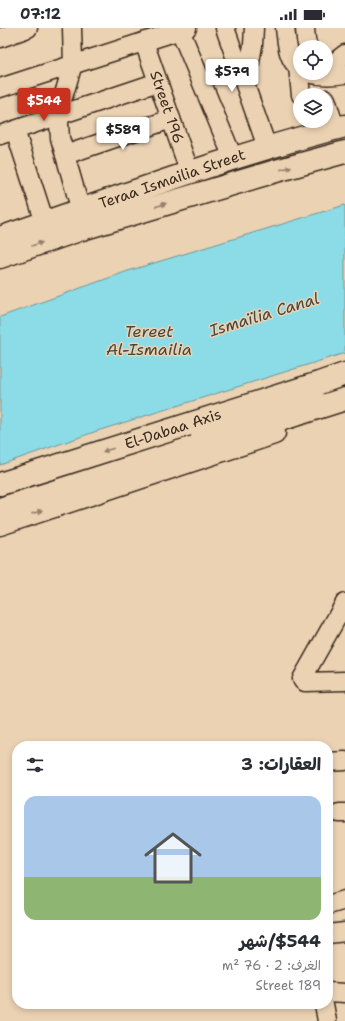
<!DOCTYPE html>
<html lang="ar">
<head>
<meta charset="utf-8">
<style>
  :root { --surface:#fff; --page:#f2f2f3; --text:#2b2b33; --muted:#7c7c81; --accent:#c8321e }
  body { margin:0; font-family:"Shantell Sans","Playpen Sans Arabic",sans-serif; background:var(--page); color:var(--text); direction:rtl; height:100vh; display:flex; flex-direction:column; font-size:15px; white-space:nowrap }
  * { box-sizing:border-box; margin:0 }
  p { font-size:13px; color:var(--muted) }
  .icon { flex:none; width:22px; height:22px; fill:none; stroke:currentColor; stroke-width:2; stroke-linecap:round; stroke-linejoin:round }
  .map { position:relative; flex:1; overflow:hidden; direction:ltr }
  .panel { position:absolute; left:12px; top:713px; width:321px; height:268px; display:flex; flex-direction:column; background:var(--surface); border-radius:16px; box-shadow:0 2px 6px #0003; direction:rtl }
  .panel>* { flex:none }
  .tools { position:absolute; left:293px; top:12px; display:grid; gap:8px }
  .tools a { display:grid; place-items:center; width:40px; height:40px; border-radius:50%; background:var(--surface); box-shadow:0 2px 6px #0003; font-size:20px }
  .price { position:absolute; translate:-50% -34px; padding:0 9px; border-radius:4px; background:#fff; color:#222; font-size:13px; line-height:26px; filter:drop-shadow(0 1px 2px #0008) }
  .price::after { content:''; position:absolute; left:50%; top:24px; width:12px; height:9px; margin-left:-6px; background:inherit; clip-path:polygon(0 0,100% 0,50% 100%) }
  .price.current { background:var(--accent); color:#fff }
  ul { padding:0; list-style:none }
  li { display:grid; align-content:center; gap:8px; height:212px; padding:0 12px }
  li span { display:grid; place-items:center; height:124px; border-radius:12px; color:#555 }
  li>.icon { margin-inline-start:auto }
  span .icon { width:72px; height:72px; fill:#fffc; stroke-width:1 }
  li b { font-size:17px }
  h2 { display:flex; justify-content:space-between; align-items:center; height:48px; padding:0 12px; font-size:17px }
  .status { display:flex; justify-content:space-between; align-items:center; height:28px; padding:0 20px; background:var(--surface); direction:ltr }
  .status svg { height:11px; fill:currentColor }
  .map>svg:first-child { display:block }
  .water { fill:#8cdce8; stroke:#6c9597 }
  .lines { fill:none; stroke-linecap:round; stroke-linejoin:round }
  .minor-casing { stroke:#3b2a1e; stroke-width:21 }
  .major-casing { stroke:#3b2a1e; stroke-width:25 }
  .highway-casing { stroke:#3b2a1e; stroke-width:25 }
  .minor { stroke:#ebd2b3; stroke-width:18 }
  .major { stroke:#ebd2b3; stroke-width:22 }
  .highway { stroke:#ebd2b3; stroke-width:22 }
  .oneway { fill:#937e68 }
  .labels { text-anchor:middle; stroke-width:3; stroke-linejoin:round; paint-order:stroke }
  .street-label { font-size:15px; fill:#3b2a1e; stroke:#ebd2b3 }
  .water-label { font-size:16px; font-style:italic; fill:#47453c; stroke:#ebd2b3 }
</style>
</head>
<body>
<div class="status"><b>07:12</b><svg viewBox="0 0 49 12"><path d="M0 12V9h3v3zM5 12V6h3v6zM10 12V3h3v9zM15 12V0h3v12zM26 1h20v11H26zM47 4h2v5h-2z"/></svg></div>
<div class="map">
<svg width="345" height="993" viewBox="0 0 345 993">
  <rect width="100%" height="100%" fill="#ebd2b3"/>
  <filter id="ink" filterUnits="userSpaceOnUse"><feTurbulence type="fractalNoise" baseFrequency=".025" numOctaves="2"/><feDisplacementMap in="SourceGraphic" scale="8" xChannelSelector="R" yChannelSelector="G"/><feConvolveMatrix kernelMatrix="1 2 1 2 8 2 1 2 1" color-interpolation-filters="sRGB"/></filter>
  <g filter="url(#ink)">
    <polygon class="water" points="345,177 345,325 97,403 0,437 0,289 128,243"/>
    <g class="lines">
      <g class="minor-casing">
        <g id="minor">
          <polyline points="72,0 73,36 61,76 59,96 60,110 65,127 81,183"/>
          <polyline points="225,0 267,119"/>
          <path d="M285,0C287,15 287,31 300,41"/>
          <polyline points="305,0 306,12 308,19"/>
          <polyline points="180,2 233,130"/>
          <polyline points="0,10 28,0"/>
          <polyline points="144,14 190,145"/>
          <polyline points="298,39 301,67"/>
          <polyline points="326,41 345,26"/>
          <path d="M308,45C319,48 333,48 345,46"/>
          <polyline points="246,57 253,17 254,0"/>
          <polyline points="0,60 187,0"/>
          <polyline points="326,71 335,100"/>
          <polyline points="15,102 45,195"/>
          <polyline points="0,107 158,54"/>
          <polyline points="65,127 171,91"/>
          <polyline points="345,575 302,651 303,653 305,654 345,653"/>
          <polyline points="328,734 345,733"/>
          <polyline points="339,785 345,785"/>
          <polyline points="328,877 345,872"/>
          <polyline points="328,906 345,904"/>
          <polyline points="328,964 345,965"/>
          <polyline points="324,976 327,993"/>
        </g>
      </g>
      <g class="major-casing">
        <g id="major">
          <path d="M0,210C114,171 228,128 345,98"/>
          <polyline points="0,229 82,201 276,143 345,124"/>
          <polyline points="202,406 312,368"/>
          <polyline points="0,496 274,405"/>
        </g>
      </g>
      <g class="highway-casing">
        <g id="highway">
          <polyline points="0,456 319,355 345,346"/>
          <polyline points="0,481 345,371"/>
        </g>
      </g>
      <use href="#minor" class="minor"/>
      <use href="#major" class="major"/>
      <use href="#highway" class="highway"/>
    </g>
    <defs><path id="oneway-solid" d="M-6-.8H1V-3.2L6.5 0L1 3.2V.8H-6Z"/></defs>
    <g class="oneway">
      <use href="#oneway-solid" transform="translate(286 140) rotate(-16)"/>
      <use href="#oneway-solid" transform="translate(161 177) rotate(-17)"/>
      <use href="#oneway-solid" transform="translate(37 216) rotate(-19)"/>
      <use href="#oneway-solid" transform="translate(108 422) rotate(162)"/>
      <use href="#oneway-solid" transform="translate(37 484) rotate(-19)"/>
    </g>
  </g>
  <g class="labels">
    <g class="street-label">
      <text transform="translate(167 79) rotate(71)" y="5">Street 196</text>
      <text transform="translate(172 151) rotate(-19)" y="5">Teraa Ismailia Street</text>
      <text transform="translate(173 401) rotate(-18)" y="5">El-Dabaa Axis</text>
    </g>
    <g class="water-label">
      <text transform="translate(264 286) rotate(-17)" y="6">Ismaïlia Canal</text>
      <text x="149" y="309">Tereet<tspan x="149" dy="18">Al-Ismailia</tspan></text>
    </g>
  </g>
</svg>
<div class="tools">
<a><svg class="icon" aria-label="locate" viewBox="0 0 24 24"><circle cx="12" cy="12" r="6"/><path d="M12 2v4M12 18v4M2 12h4M18 12h4"/></svg></a>
<a><svg class="icon" aria-label="layers" viewBox="0 0 24 24"><path d="M12 4l9 5-9 5-9-5zM3 14l9 5 9-5"/></svg></a>
</div>
<b class="price" style="left:232px;top:65px">$579</b>
<b class="price current" style="left:44px;top:94px">$544</b>
<b class="price" style="left:123px;top:123px">$589</b>
<section class="panel">
<h2>العقارات: 3<svg class="icon" aria-label="filters" viewBox="0 0 24 24"><path d="M4 7h16M4 17h16"/><circle cx="9" cy="7" r="2"/><circle cx="15" cy="17" r="2"/></svg></h2>
<ul>
<li><span style="background:linear-gradient(#a9c7e8 65%,#8fb573 0)"><svg class="icon" aria-label="home" viewBox="0 0 24 24"><path d="M3 11l9-7 9 7M6 9v11h12V9"/></svg></span><div><b>$544/شهر</b><p>الغرف: 2 · 76 m²</p><p>Street 189</p></div></li>
</ul>
</section>
</div>
</body>
</html>
